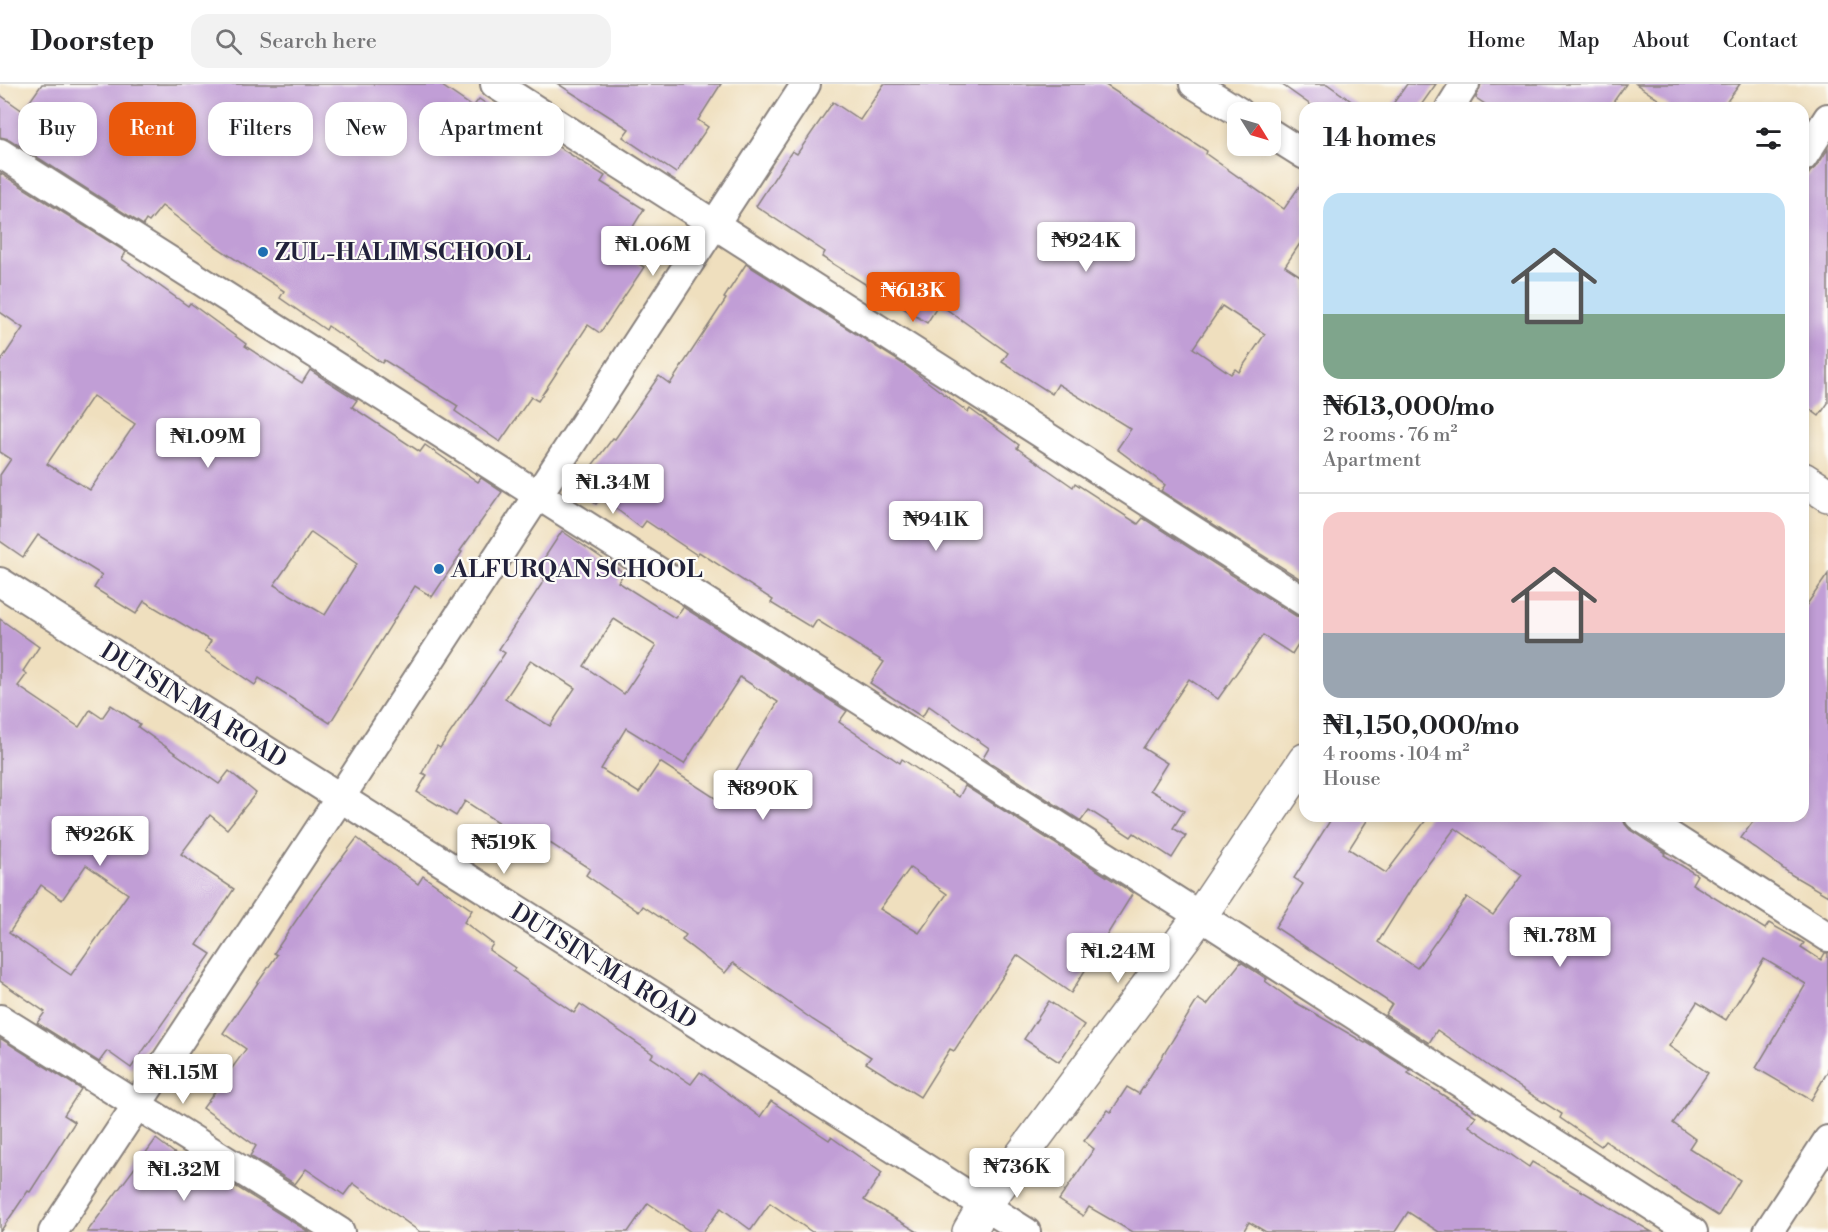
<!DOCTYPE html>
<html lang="en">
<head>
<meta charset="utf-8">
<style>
  :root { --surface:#fff; --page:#f2f2f2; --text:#202124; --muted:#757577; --line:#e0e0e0; --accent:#ea580c }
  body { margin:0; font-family:"Libre Bodoni",serif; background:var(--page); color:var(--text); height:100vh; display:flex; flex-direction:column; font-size:22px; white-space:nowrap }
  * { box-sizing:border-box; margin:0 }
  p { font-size:20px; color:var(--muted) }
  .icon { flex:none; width:33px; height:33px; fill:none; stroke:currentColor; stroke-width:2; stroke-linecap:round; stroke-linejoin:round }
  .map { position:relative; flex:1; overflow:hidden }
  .side { position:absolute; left:1299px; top:18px; width:510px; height:720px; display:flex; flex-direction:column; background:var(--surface); border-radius:18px; box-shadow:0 3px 9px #0003 }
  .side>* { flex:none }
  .guide { position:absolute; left:18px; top:18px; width:570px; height:54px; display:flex; gap:12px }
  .needle { width:39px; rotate:127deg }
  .tools { position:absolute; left:1227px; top:18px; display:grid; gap:12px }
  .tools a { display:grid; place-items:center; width:54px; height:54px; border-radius:12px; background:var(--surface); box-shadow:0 3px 9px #0003; font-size:30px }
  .price { position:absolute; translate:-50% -51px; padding:0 14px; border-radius:6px; background:#fff; color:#222; font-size:20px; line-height:39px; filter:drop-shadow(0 2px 3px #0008) }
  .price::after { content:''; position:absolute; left:50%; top:36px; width:18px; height:14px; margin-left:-9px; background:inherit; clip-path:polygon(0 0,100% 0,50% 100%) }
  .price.selected { background:var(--accent); color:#fff }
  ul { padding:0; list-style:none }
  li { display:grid; align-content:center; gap:12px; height:318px; padding:0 24px }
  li+li { border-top:2px solid var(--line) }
  li span { display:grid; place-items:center; height:186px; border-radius:18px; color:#555 }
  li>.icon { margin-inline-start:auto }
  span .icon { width:108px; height:108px; fill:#fffc; stroke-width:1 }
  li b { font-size:26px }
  h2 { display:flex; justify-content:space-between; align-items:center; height:72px; padding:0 24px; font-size:26px }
  .tag { padding:0 21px; border-radius:18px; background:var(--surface); box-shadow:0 3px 9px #0003; font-size:21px; line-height:54px }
  .tag.selected { background:var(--accent); color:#fff }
  header { display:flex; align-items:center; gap:36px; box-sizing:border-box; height:84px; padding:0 30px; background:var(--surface); border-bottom:2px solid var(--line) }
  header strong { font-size:28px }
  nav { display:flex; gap:33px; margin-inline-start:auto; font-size:21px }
  .search { width:420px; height:54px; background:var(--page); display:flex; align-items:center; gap:15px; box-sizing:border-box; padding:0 21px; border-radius:18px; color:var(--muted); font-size:22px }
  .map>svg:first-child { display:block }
  .building { fill:#c19ed6; fill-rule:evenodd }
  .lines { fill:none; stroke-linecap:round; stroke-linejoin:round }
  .minor-casing { stroke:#88807c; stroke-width:32 }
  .tertiary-casing { stroke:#88807c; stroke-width:36 }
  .minor { stroke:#fff; stroke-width:28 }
  .tertiary { stroke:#fff; stroke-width:33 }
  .poi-dot { fill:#1f6fb2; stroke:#fdfcf7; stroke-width:2 }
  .labels { text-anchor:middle; stroke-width:4.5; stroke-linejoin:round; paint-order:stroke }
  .poi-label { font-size:24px; font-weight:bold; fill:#22223b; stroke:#fdfcf7; text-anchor:start }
  .street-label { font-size:24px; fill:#22223b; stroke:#fdfcf7 }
</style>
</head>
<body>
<header>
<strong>Doorstep</strong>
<div class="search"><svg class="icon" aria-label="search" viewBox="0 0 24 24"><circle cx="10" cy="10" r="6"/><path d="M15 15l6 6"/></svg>Search here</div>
<nav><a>Home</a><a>Map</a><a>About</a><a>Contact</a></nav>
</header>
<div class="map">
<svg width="1828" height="1148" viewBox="0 0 1828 1148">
  <rect width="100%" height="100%" fill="#fdfcf7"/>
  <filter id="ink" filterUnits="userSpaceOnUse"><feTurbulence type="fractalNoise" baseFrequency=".0167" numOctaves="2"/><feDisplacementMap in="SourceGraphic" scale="12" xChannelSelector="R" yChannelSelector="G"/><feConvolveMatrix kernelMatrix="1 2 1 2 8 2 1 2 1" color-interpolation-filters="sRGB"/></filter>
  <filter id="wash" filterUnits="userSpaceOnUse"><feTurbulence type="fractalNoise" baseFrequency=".008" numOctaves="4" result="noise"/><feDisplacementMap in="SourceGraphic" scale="24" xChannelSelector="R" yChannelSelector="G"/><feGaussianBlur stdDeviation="1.35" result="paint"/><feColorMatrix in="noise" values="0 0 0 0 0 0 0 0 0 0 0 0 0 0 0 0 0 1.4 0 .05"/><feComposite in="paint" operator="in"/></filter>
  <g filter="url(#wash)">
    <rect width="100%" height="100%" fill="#efdfbe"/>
    <g id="blocks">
      <g class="building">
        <polygon points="42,0 439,0 473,23 479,15 531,50 533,47 605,92 601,98 644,125 618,167 644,183 600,249 588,241 538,317 531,313 500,358 455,327 458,322 384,276 382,279 328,242 326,246 280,214 284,207 212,160 162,122 149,138 146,136 143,141 9,55 0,53 0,11 23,27"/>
        <polygon points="558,0 721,0 698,36 708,43 676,89 623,53 629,45"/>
        <path d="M884,0H1104L1207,67L1206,70L1284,125L1305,94V152L1285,182L1305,195V498L1161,407L1165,401L1117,365L1131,345L1058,300L1052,310L1002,278L1008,269L939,220L927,239L822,173L825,168L756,122L792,67L797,70L833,18L860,36ZM1222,222L1265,250L1239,288L1235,285L1231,290L1193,264Z"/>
        <polygon points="1281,0 1327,0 1361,24 1315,24"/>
        <polygon points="1407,0 1436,0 1419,24 1390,24"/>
        <polygon points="1481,0 1626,0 1609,24 1491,24 1476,14"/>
        <polygon points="1636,0 1740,0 1722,24 1671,24"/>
        <polygon points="1828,65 1828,319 1819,332 1803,320 1803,98 1810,88 1817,82"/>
        <path d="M0,89L126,168L122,175L188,222L190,219L246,260L245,262L302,299L310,286L357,316L352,323L420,368L425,361L478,398L481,394L502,408L460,467L462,468L432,513L415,502L330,639L259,594L255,601L205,567L211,557L144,517L136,530L94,504L102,491L38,451L23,473L0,457V391L11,375L0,368V278L23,244L0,228ZM93,312L135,340L90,406L47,380ZM311,448L357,480L325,531L274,501Z"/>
        <polygon points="746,180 905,281 968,328 970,325 1019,361 1017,364 1073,403 1075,399 1138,440 1143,434 1296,532 1305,534 1305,549 1292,570 1263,551 1218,615 1189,595 1143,664 1167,679 1150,706 1184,727 1173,744 1186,752 1172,774 1134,749 1131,753 1089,726 1081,737 983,674 989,664 929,622 922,633 870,599 884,578 817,536 812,544 771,519 773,516 699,468 697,471 646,437 641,444 601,413 596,420 575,404 613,354 615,355 659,292 670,300 726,215 724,214"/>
        <path d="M562,447L624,489L618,498L675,534L683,523L847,627L839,638L900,679L902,675L959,713L965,702L1133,809L1071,909L1017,871L954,967L950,965L920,1013L866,979L871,973L813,936L733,879L725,889L682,856L686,851L643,822L639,828L586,791L590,785L527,744L522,754L465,717L456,732L417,708L427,691L422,689L437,662L440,664L505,569L499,565L545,495L535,488ZM614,535L656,562L624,610L584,582ZM531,576L575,604L550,642L505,615ZM740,593L778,618L718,716L660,678L639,709L601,685L626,644L684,680ZM910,784L947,810L919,849L880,825Z"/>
        <polygon points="1828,490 1828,812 1792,791 1741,754 1757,732 1803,732 1803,526"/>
        <path d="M0,535L39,563L23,587L27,590L18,602L79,643L90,626L102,634L111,621L140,640L138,643L219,700L229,687L256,709L227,745L210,731L181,770L234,805L197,861L211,870L131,984L107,967L99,978L37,939L45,928L0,897ZM86,781L128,810L71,891L9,849L41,801L62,816Z"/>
        <path d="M1333,732H1370L1349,765L1386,789L1429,732H1619L1623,735L1625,740L1630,746L1666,769L1664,771L1697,791L1692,800L1765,845L1769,839L1804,859L1801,863L1821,876L1825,869H1828V987L1811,1016L1756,984L1806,900L1764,875L1726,936L1697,918L1669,962L1708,989L1673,1039L1695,1055L1689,1064L1740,1096L1718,1132L1674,1104L1605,1057L1601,1062L1560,1034L1562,1030L1507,995L1437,946L1429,959L1385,931L1392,920L1275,843L1303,800L1294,794ZM1455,744L1522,791L1493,831L1467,813L1417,884L1378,858L1420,791Z"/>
        <polygon points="357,754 418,800 423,792 472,826 464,838 493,860 489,866 515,884 513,887 574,929 580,920 653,970 651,973 691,1000 700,988 760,1033 771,1017 829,1056 831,1053 882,1089 864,1116 918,1148 812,1148 770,1119 751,1146 721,1124 703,1148 691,1148 648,1119 628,1148 420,1148 353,1099 344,1111 306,1085 295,1100 250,1072 256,1062 203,1024 246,965 223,949 277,871 274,869 310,816"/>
        <polygon points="1241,878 1267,895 1265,897 1295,918 1365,959 1366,958 1410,986 1408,989 1476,1032 1469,1042 1529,1083 1532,1078 1652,1148 1439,1148 1408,1128 1395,1148 1266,1148 1249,1138 1243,1148 1132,1148 1089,1123 1083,1132 1059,1116 1094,1065 1084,1057 1108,1026 1111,1028 1127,1003 1139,1010 1198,915 1207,921"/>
        <polygon points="1049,917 1084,941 1059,978 1024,955"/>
        <polygon points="0,954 81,1005 64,1031 75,1038 30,1108 28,1107 0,1148"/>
        <polygon points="156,1055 214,1099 219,1092 309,1148 87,1148"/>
      </g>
    </g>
  </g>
  <g filter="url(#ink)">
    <use href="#blocks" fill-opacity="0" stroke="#88807c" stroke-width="1.5"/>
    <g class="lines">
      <g class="minor-casing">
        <g id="minor">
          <polyline points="495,0 1305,518"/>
          <polyline points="1194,0 1239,28"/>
          <polyline points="1450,24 1465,0"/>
          <polyline points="1270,49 1305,71"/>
          <polyline points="0,69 1200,832 1693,1148"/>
          <polyline points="1803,73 1828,34"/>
          <polyline points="0,498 1026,1148"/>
          <polyline points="1639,732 1828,853"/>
          <polyline points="0,935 340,1148"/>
          <polyline points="53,1148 340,714 806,0"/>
          <polyline points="1768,1148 1828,1056"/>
        </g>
      </g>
      <g class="tertiary-casing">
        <g id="tertiary">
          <polyline points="1803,395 1828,411"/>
          <polyline points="969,1148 984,1122 1200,832 1305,676"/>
        </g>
      </g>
      <use href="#minor" class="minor"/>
      <use href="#tertiary" class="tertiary"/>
    </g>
  </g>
  <g class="poi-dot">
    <circle cx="263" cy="168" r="6"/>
    <circle cx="439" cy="485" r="6"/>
  </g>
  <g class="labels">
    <g class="poi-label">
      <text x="275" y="176">ZUL-HALIM SCHOOL</text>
      <text x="451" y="493">ALFURQAN SCHOOL</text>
    </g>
    <g class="street-label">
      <text transform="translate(194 621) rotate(32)" y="8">DUTSIN-MA ROAD</text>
      <text transform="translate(604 882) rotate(32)" y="8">DUTSIN-MA ROAD</text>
    </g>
  </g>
</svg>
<div class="tools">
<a><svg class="needle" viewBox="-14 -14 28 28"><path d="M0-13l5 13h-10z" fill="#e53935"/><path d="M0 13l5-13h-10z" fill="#757577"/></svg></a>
</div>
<b class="price" style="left:1086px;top:189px">₦924K</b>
<b class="price" style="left:653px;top:193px">₦1.06M</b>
<b class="price selected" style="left:913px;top:239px">₦613K</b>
<b class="price" style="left:208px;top:385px">₦1.09M</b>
<b class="price" style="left:613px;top:431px">₦1.34M</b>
<b class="price" style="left:936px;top:468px">₦941K</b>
<b class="price" style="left:763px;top:737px">₦890K</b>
<b class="price" style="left:100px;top:783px">₦926K</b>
<b class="price" style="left:504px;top:791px">₦519K</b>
<b class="price" style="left:1560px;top:884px">₦1.78M</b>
<b class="price" style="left:1118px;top:900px">₦1.24M</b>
<b class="price" style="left:183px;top:1021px">₦1.15M</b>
<b class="price" style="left:1017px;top:1115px">₦736K</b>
<b class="price" style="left:184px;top:1118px">₦1.32M</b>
<div class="guide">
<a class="tag">Buy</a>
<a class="tag selected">Rent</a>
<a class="tag">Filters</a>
<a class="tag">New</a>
<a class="tag">Apartment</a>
</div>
<section class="side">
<h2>14 homes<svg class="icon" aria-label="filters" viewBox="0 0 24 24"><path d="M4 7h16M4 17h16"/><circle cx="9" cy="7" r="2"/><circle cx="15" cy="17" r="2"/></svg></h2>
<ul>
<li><span style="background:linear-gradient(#bfe0f5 65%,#7fa58c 0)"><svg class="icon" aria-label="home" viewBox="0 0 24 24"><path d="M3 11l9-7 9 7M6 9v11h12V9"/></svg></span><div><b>₦613,000/mo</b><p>2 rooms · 76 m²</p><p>Apartment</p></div></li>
<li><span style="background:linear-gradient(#f6c9c9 65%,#9aa5b1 0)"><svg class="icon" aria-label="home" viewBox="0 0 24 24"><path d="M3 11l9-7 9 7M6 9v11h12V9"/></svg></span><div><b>₦1,150,000/mo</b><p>4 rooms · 104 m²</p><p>House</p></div></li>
</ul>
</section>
</div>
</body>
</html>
